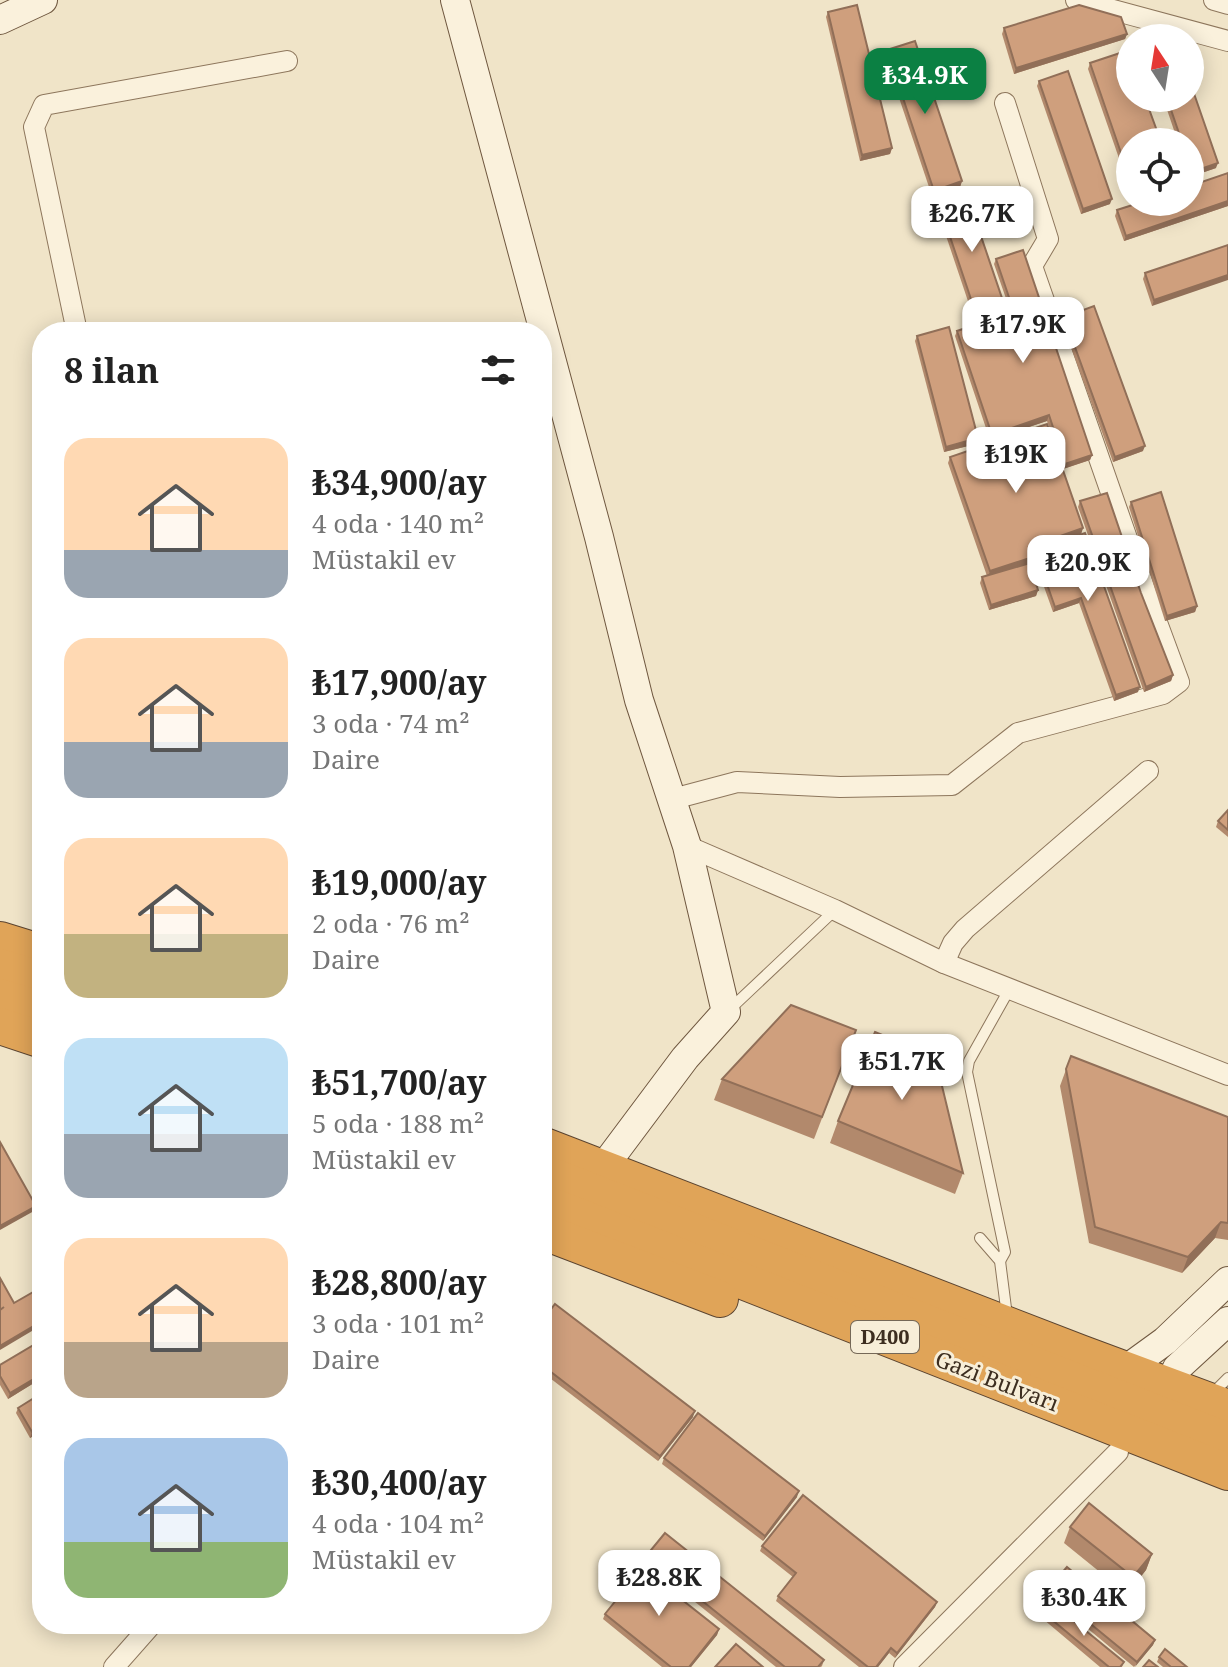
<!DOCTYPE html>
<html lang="tr">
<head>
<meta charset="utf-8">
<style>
  :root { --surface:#fff; --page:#f2f2f2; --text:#222; --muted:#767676; --accent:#0b8043 }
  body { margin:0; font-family:"Noto Serif",serif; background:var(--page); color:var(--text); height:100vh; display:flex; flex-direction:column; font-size:30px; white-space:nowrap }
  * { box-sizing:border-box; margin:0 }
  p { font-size:26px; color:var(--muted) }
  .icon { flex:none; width:44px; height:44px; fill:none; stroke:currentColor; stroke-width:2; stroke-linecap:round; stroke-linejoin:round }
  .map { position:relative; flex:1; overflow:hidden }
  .sheet { position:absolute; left:32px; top:322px; width:520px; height:1312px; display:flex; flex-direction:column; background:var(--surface); border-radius:32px; box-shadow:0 4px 20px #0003 }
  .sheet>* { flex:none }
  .needle { width:52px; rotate:348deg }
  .tools { position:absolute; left:1116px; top:24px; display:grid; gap:16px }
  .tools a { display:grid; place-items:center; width:88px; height:88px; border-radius:50%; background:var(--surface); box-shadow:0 4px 20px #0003; font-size:40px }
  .price { position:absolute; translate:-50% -68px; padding:0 18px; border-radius:16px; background:#fff; color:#222; font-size:26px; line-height:52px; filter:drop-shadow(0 2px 4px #0008) }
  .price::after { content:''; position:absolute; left:50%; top:48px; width:24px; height:18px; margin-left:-12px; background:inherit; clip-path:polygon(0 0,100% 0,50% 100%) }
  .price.on { background:var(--accent); color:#fff }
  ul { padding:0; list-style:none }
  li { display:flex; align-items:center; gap:24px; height:200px; padding:0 32px }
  li span { display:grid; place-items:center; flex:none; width:224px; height:160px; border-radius:24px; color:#555 }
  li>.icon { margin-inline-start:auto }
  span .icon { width:96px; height:96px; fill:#fffc; stroke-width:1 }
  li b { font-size:34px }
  h2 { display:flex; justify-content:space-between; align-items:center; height:96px; padding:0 32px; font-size:34px }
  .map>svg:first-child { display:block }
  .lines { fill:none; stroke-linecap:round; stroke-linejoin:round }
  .lane-casing { stroke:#8d765c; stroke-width:12 }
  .street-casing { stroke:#8d765c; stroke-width:22 }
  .secondary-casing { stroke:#6f573f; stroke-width:30 }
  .highway-casing { stroke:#5b4430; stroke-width:38 }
  .lane { stroke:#faf1dc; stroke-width:10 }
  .street { stroke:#faf1dc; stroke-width:20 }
  .secondary { stroke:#faf1dc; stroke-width:28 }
  .highway { stroke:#e0a458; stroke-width:36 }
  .wall { fill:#b2896c }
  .shaded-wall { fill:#916f58 }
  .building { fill:#cf9f7d; stroke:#916f58; stroke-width:2 }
  .labels { text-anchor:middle; stroke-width:6; stroke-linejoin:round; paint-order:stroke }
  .shield { fill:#f7eed8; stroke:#756857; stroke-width:2 }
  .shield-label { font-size:20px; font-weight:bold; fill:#3d2e20 }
  .street-label { font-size:22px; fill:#3d2e20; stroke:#f7eed8 }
</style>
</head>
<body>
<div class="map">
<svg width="1228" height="1667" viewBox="0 0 1228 1667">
  <rect width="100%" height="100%" fill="#f0e4c8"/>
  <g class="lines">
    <g class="lane-casing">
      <g id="lane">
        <polyline points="728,1011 835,910"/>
        <polyline points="980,1238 1000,1261 1007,1316"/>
        <polyline points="1000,1261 1005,1252 967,1072 969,1061 1010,988"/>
        <polyline points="1212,1394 1228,1378"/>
      </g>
    </g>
    <g class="street-casing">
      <g id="street">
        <polyline points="1076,0 1228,41"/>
        <polyline points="1214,0 1228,4"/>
        <polyline points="77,332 34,127 44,105 287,61"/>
        <polyline points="673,799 737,782 840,787 952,785 1018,733 1163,694 1179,682 1145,590 1032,266 1048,239 1005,103"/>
        <polyline points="687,846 835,910 944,963 1228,1075"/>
        <polyline points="944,963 953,943 965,929 1148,771"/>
        <polyline points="114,1667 152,1624"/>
        <polyline points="904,1667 1118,1452"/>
      </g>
    </g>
    <g class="secondary-casing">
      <g id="secondary">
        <polyline points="455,0 599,537 639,700 687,846 726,1012 685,1058 602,1169"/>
        <polyline points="0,20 43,0"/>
        <polyline points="1125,1370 1165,1341 1228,1281"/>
        <polyline points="1169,1386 1177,1368 1228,1321"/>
      </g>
    </g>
    <g class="highway-casing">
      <g id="highway">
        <polyline points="0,940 42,953"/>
        <polyline points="0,967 42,980"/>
        <polyline points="0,997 42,1010"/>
        <polyline points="0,1026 42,1040"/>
        <polyline points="542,1145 1080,1353 1228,1408"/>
        <polyline points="542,1172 1228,1441"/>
        <polyline points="542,1202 1228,1472"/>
        <polyline points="542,1231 720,1299"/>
      </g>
    </g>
    <use href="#lane" class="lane"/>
    <use href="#street" class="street"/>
    <use href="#secondary" class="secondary"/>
    <use href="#highway" class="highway"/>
  </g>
  <g class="wall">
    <polygon points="828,12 892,148 890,154 860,161 826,17"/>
    <polygon points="1004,28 1127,34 1125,39 1014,74 1002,34"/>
    <polygon points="887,50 962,181 960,187 932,196 885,56"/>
    <polygon points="1090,63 1130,142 1130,190 1088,69"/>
    <polygon points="1039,81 1110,204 1081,214 1037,86"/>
    <polygon points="1163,98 1190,98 1216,168 1190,177 1190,142 1178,142"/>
    <polygon points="1228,173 1228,206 1124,241 1115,216 1117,210"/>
    <polygon points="938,201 1005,307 1003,313 975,322 936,206"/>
    <polygon points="1228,245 1152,306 1143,279 1145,273"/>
    <polygon points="996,259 1092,455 1090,460 1063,469 1047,421 990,440 955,336 957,331 1011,313 994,264"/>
    <polygon points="1064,317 1143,451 1113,462 1062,323"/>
    <polygon points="917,336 976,444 944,452 915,341"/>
    <polygon points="950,457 1083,528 1081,534 1031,551 1033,557 1031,562 1016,567 1038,590 1036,596 989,610 980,583 982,577 987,576 948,463"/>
    <polygon points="1080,501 1141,593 1173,675 1171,681 1144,692 1078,507"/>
    <polygon points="1131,502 1197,606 1195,612 1165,621 1129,507"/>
    <polygon points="1085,533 1138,692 1114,701 1079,603 1053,612 1033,556 1035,550"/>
    <polygon points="1228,810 1228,837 1216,827 1218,821"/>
    <polygon points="856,1030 814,1139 714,1100 722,1079"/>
    <polygon points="1071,1056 1228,1117 1228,1240 1215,1238 1182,1273 1089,1243 1060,1086"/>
    <polygon points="838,1121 963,1173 955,1194 830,1143"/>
    <polygon points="542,1321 693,1417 658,1461 542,1372"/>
    <polygon points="42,1340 42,1378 8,1399 0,1385 0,1365"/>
    <polygon points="42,1393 42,1431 30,1438 16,1413 18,1408"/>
    <polygon points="664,1458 797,1497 763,1541 662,1464"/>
    <polygon points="1070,1527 1152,1554 1146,1570 1127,1594 1064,1543"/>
    <polygon points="762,1546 937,1602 935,1607 895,1658 889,1653 878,1667 859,1667 776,1601 778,1596 793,1577 760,1551"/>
    <polygon points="646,1556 824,1660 822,1666 821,1667 776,1667 644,1561"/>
    <polygon points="612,1578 719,1629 717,1635 691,1667 662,1667 603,1619 605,1614 622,1593 610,1584"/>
    <polygon points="1048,1589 1155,1640 1153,1645 1134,1667 1046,1594"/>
    <polygon points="1045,1614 1124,1662 1122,1667 1100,1667 1043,1619"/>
    <polygon points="1159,1657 1187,1667 1163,1667 1157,1662"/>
  </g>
  <g class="shaded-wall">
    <polygon points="1127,34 1125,39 1014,74 1016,68"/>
    <polygon points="892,148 890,154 860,161 862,155"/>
    <polygon points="1218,163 1216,168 1190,177 1192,172"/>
    <polygon points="962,181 960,187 932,196 934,191"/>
    <polygon points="1112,199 1110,204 1081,214 1083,209"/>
    <polygon points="1228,201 1228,206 1124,241 1126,236"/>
    <polygon points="1228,275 1228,280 1152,306 1154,300"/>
    <polygon points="1005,307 1003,313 975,322 977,317"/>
    <polygon points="1049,415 1047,421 990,440 992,435"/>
    <polygon points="978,438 976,444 944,452 946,447"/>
    <polygon points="1145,446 1143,451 1113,462 1115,457"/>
    <polygon points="1092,455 1090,460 1063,469 1065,464"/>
    <polygon points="1083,528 1081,534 1027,552 1029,547"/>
    <polygon points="1033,557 1031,562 988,577 990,571"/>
    <polygon points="1038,590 1036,596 989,610 991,605"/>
    <polygon points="1081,598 1079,603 1053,612 1055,607"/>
    <polygon points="1197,606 1195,612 1165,621 1167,616"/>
    <polygon points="1173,675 1171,681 1144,692 1146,687"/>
    <polygon points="1140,687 1138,692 1114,701 1116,695"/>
    <polygon points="36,1206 34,1211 0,1230 0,1226"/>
    <polygon points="1221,1222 1215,1238 1182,1273 1188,1257"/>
    <polygon points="42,1321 42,1325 0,1350 0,1346"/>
    <polygon points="42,1374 42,1378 8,1399 10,1393"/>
    <polygon points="695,1411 693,1417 658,1461 660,1456"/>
    <polygon points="42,1427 42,1431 30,1438 32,1432"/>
    <polygon points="799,1491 797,1497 763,1541 765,1536"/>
    <polygon points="1152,1554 1146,1570 1127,1594 1133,1577"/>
    <polygon points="937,1602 935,1607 895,1658 897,1653"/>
    <polygon points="719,1629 717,1635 691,1667 689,1667"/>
    <polygon points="1155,1640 1153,1645 1135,1667 1137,1662"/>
    <polygon points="891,1648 889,1653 878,1667 876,1667"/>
  </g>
  <g class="building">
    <polygon points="857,5 892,148 862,155 828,12"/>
    <polygon points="1079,5 1121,17 1127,34 1016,68 1004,28"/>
    <polygon points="915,41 962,181 934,191 887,50"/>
    <polygon points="1129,50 1130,53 1130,98 1145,98 1161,142 1130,142 1130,179 1090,63"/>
    <polygon points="1068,71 1112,199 1083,209 1039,81"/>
    <polygon points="1190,82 1218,163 1192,172 1190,165 1190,142 1182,142 1167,98 1190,98"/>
    <polygon points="1228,173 1228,201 1126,236 1117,210 1142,202 1190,202 1190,186"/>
    <polygon points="966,192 1005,307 977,317 938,201"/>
    <polygon points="1228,245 1228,275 1154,300 1145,273"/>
    <polygon points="1023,250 1092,455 1065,464 1049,415 992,435 957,331 1014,312 996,259"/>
    <polygon points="1094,306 1145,446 1115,457 1064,317"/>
    <polygon points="949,327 978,438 946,447 917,336"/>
    <polygon points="1047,424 1083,528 1029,547 1033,557 990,571 950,457"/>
    <polygon points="1161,492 1197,606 1167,616 1131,502"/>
    <polygon points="1107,493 1141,593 1173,675 1146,687 1080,501"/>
    <polygon points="1085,533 1140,687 1116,695 1081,598 1055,607 1035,550"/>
    <polygon points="1030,563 1038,590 991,605 982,577"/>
    <polygon points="1228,810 1228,830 1218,821"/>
    <polygon points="791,1005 856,1030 822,1117 722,1079"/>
    <polygon points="875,1032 935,1057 963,1173 838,1121"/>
    <polygon points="1071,1056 1228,1117 1228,1223 1221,1222 1188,1257 1095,1227 1066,1069"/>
    <polygon points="0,1142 36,1206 0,1226"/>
    <polygon points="0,1278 14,1303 42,1287 42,1321 0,1346 0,1310 4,1307 0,1310"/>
    <polygon points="555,1304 695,1411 660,1456 542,1365 542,1321"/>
    <polygon points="42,1340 42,1374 10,1393 0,1376 0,1365"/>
    <polygon points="42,1393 42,1427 32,1432 18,1408"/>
    <polygon points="698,1413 799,1491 765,1536 664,1458"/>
    <polygon points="803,1495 937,1602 897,1653 891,1648 876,1667 868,1667 778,1596 796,1573 762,1546"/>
    <polygon points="1089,1503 1152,1554 1133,1577 1070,1527"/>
    <polygon points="665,1533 824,1660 818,1667 785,1667 646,1556"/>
    <polygon points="629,1558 719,1629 689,1667 671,1667 605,1614 625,1589 612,1578"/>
    <polygon points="1067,1567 1155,1640 1137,1662 1048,1589"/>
    <polygon points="1053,1604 1124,1662 1120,1667 1109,1667 1045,1614"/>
    <polygon points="736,1644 763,1667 715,1667"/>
    <polygon points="1165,1649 1187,1667 1171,1667 1159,1657"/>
    <polygon points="1149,1660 1158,1667 1143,1667"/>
  </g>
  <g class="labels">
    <rect class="shield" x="851" y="1321" width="68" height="32" rx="6"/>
    <g class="shield-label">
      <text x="885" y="1344">D400</text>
    </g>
    <g class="street-label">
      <text transform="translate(997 1381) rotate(21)" y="8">Gazi Bulvarı</text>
    </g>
  </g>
</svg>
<div class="tools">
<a><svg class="needle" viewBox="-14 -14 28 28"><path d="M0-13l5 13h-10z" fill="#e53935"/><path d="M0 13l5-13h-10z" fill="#767676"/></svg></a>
<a><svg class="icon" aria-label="locate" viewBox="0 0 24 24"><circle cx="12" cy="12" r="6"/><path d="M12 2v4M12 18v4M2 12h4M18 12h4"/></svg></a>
</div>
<b class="price on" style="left:925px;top:116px">₺34.9K</b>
<b class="price" style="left:972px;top:254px">₺26.7K</b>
<b class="price" style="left:1023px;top:365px">₺17.9K</b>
<b class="price" style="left:1016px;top:495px">₺19K</b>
<b class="price" style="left:1088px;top:603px">₺20.9K</b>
<b class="price" style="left:902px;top:1102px">₺51.7K</b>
<b class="price" style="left:659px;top:1618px">₺28.8K</b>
<b class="price" style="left:1084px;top:1638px">₺30.4K</b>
<section class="sheet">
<h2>8 ilan<svg class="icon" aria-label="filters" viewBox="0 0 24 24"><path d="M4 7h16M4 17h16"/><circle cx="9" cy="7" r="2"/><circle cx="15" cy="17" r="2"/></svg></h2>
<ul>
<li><span style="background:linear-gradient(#ffd9b3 70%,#9aa5b1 0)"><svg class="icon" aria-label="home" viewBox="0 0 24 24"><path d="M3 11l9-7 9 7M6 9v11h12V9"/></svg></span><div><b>₺34,900/ay</b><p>4 oda · 140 m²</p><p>Müstakil ev</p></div></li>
<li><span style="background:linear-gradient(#ffd9b3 65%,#9aa5b1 0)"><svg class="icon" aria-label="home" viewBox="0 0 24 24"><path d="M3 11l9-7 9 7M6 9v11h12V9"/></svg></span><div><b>₺17,900/ay</b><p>3 oda · 74 m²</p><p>Daire</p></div></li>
<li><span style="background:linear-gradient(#ffd9b3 60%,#c2b280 0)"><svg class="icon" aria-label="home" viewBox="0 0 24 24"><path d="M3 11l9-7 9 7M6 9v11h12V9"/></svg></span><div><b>₺19,000/ay</b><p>2 oda · 76 m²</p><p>Daire</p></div></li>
<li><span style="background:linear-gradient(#bfe0f5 60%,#9aa5b1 0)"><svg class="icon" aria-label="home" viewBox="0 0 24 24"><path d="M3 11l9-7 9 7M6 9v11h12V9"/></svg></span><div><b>₺51,700/ay</b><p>5 oda · 188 m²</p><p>Müstakil ev</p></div></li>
<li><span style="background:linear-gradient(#ffd9b3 65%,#b9a48a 0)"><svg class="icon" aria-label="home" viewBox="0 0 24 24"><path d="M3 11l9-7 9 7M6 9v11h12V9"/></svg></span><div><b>₺28,800/ay</b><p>3 oda · 101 m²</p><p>Daire</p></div></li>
<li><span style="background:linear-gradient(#a9c7e8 65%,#8fb573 0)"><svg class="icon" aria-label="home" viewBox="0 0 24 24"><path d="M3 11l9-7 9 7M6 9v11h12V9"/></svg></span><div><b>₺30,400/ay</b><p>4 oda · 104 m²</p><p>Müstakil ev</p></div></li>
</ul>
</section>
</div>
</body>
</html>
